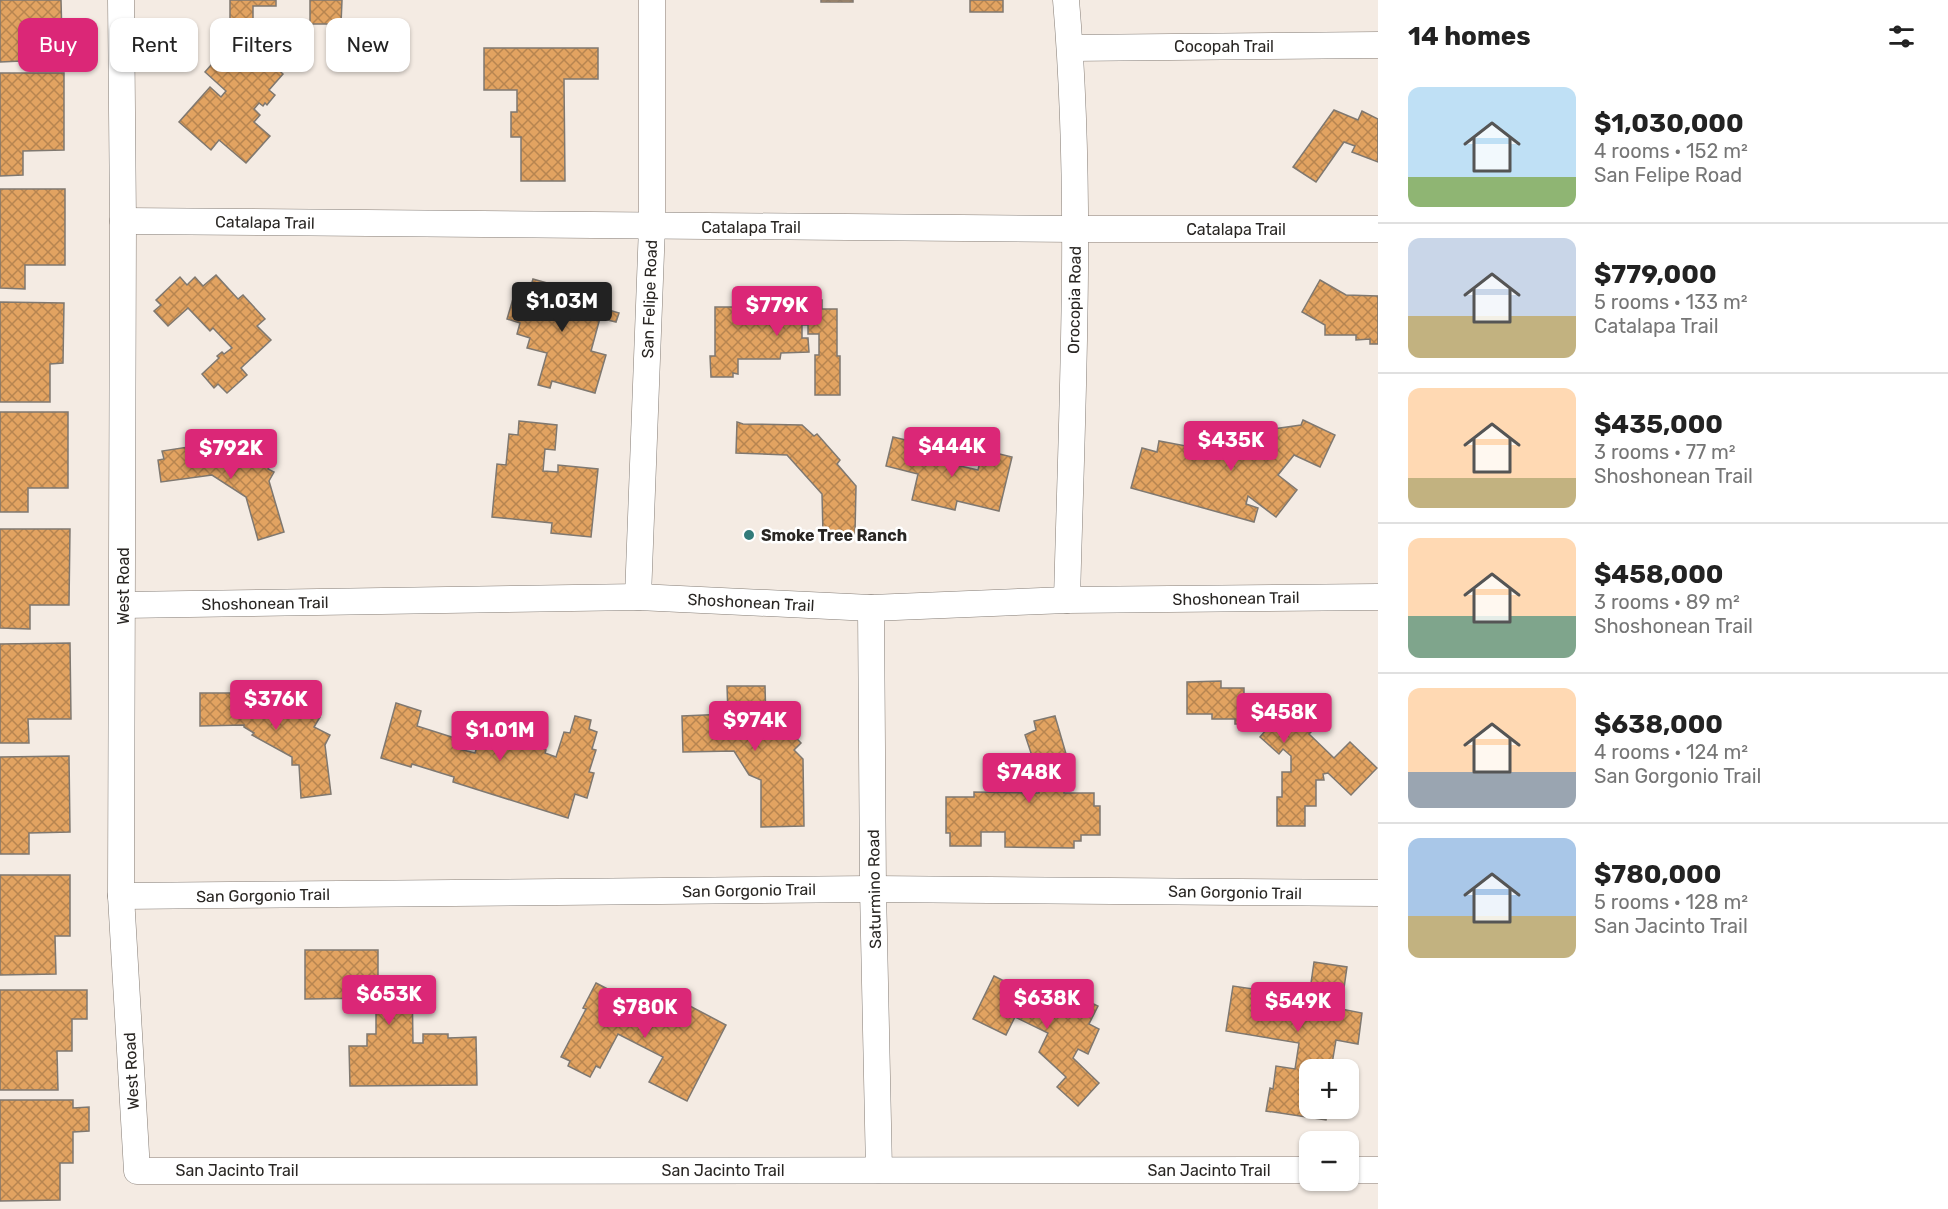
<!DOCTYPE html>
<html lang="en">
<head>
<meta charset="utf-8">
<style>
  :root { --surface:#fff; --page:#f6f6f6; --text:#222; --muted:#767676; --line:#e0e0e0; --accent:#db2777 }
  body { margin:0; font-family:Rubik,sans-serif; background:var(--page); color:var(--text); height:100vh; display:flex; flex-direction:column; font-size:22px; white-space:nowrap }
  * { box-sizing:border-box; margin:0 }
  p { font-size:20px; color:var(--muted) }
  .icon { flex:none; width:33px; height:33px; fill:none; stroke:currentColor; stroke-width:2; stroke-linecap:round; stroke-linejoin:round }
  .map { position:relative; flex:1; overflow:hidden }
  .panel { display:flex; flex-direction:column; background:var(--surface); width:570px }
  .panel>* { flex:none }
  .guide { position:absolute; left:18px; top:18px; width:570px; height:54px; display:flex; gap:12px }
  .fabs { position:absolute; left:1299px; top:1059px; display:grid; gap:12px }
  .fabs a { display:grid; place-items:center; width:60px; height:60px; border-radius:12px; background:var(--surface); box-shadow:0 2px 4px #0004; font-size:30px }
  .price { position:absolute; translate:-50% -51px; padding:0 14px; border-radius:6px; background:var(--accent); color:#fff; font-size:20px; line-height:39px; filter:drop-shadow(0 2px 3px #0008) }
  .price::after { content:''; position:absolute; left:50%; top:36px; width:18px; height:14px; margin-left:-9px; background:inherit; clip-path:polygon(0 0,100% 0,50% 100%) }
  .price.active { background:#222; color:#fff }
  ul { padding:0; list-style:none }
  li { display:flex; align-items:center; gap:18px; height:150px; padding:0 30px }
  li+li { border-top:2px solid var(--line) }
  li span { display:grid; place-items:center; flex:none; width:168px; height:120px; border-radius:12px; color:#555 }
  li>.icon { margin-inline-start:auto }
  span .icon { width:72px; height:72px; fill:#fffc; stroke-width:1 }
  li b { font-size:26px }
  h2 { display:flex; justify-content:space-between; align-items:center; height:72px; padding:0 30px; font-size:26px }
  .chip { padding:0 21px; border-radius:12px; background:var(--surface); box-shadow:0 2px 4px #0004; font-size:21px; line-height:54px }
  .chip.active { background:var(--accent); color:#fff }
  main { display:flex; flex:1; min-height:0 }
  .map>svg:first-child { display:block }
  .building { fill:url(#building-cross-hatch); stroke:#7f7870; stroke-width:1.5 }
  .lines { fill:none; stroke-linecap:round; stroke-linejoin:round }
  .minor-casing { stroke:#857d76; stroke-width:27 }
  .minor { stroke:#fff; stroke-width:26 }
  .poi-dot { fill:#327b7a; stroke:#fff; stroke-width:2 }
  .labels { text-anchor:middle; stroke-width:5; stroke-linejoin:round; paint-order:stroke }
  .street-label { font-size:16px; fill:#292623; stroke:#fff }
  .poi-label { font-size:16px; font-weight:bold; fill:#292623; stroke:#fff; text-anchor:start }
</style>
</head>
<body>
<main>
<div class="map">
<svg width="1378" height="1209" viewBox="0 0 1378 1209">
  <defs>
    <pattern id="building-cross-hatch" width="8" height="8" patternUnits="userSpaceOnUse" patternTransform="scale(1.5)"><rect width="8" height="8" fill="#e2a361"/><path d="M0 0l8 8M0 8l8-8" fill="none" stroke="#b78550"/></pattern>
  </defs>
  <rect width="100%" height="100%" fill="#f4ebe3"/>
  <g class="building">
    <polygon points="0,0 61,0 62,38 21,39 21,61 0,62"/>
    <polygon points="230,0 276,0 276,6 253,6 253,19 230,19"/>
    <polygon points="310,0 342,0 341,24 310,24"/>
    <rect x="821" y="0" width="32" height="2"/>
    <rect x="970" y="0" width="33" height="12"/>
    <polygon points="226,48 247,68 260,53 283,74 269,90 275,95 267,105 265,103 263,106 259,103 254,109 260,115 254,122 270,136 246,163 219,140 211,150 179,122 210,87 221,97 226,91 205,72"/>
    <polygon points="484,48 598,48 598,79 564,79 565,181 521,181 521,137 511,137 511,112 517,112 517,90 484,90"/>
    <polygon points="0,73 64,73 64,150 23,151 23,175 0,176"/>
    <polygon points="1334,110 1358,120 1362,111 1378,119 1378,162 1352,152 1355,146 1344,142 1316,182 1293,167"/>
    <polygon points="0,189 65,189 65,265 25,265 25,289 0,288"/>
    <polygon points="216,275 238,299 243,295 265,319 257,326 271,340 241,368 247,375 227,393 218,384 214,388 202,374 219,358 217,356 222,352 224,354 232,348 213,328 210,331 188,308 168,326 154,311 161,305 156,300 180,277 187,285 195,277 203,286"/>
    <polygon points="533,279 572,290 571,294 603,303 602,308 619,313 616,322 600,318 591,351 606,355 595,393 552,381 550,388 538,385 547,353 527,348 530,338 517,334 520,323 507,319 515,292 528,295"/>
    <polygon points="1320,280 1346,295 1378,296 1378,344 1370,344 1370,339 1356,340 1356,335 1325,335 1325,325 1302,312"/>
    <polygon points="736,300 822,300 822,309 837,309 837,356 840,356 840,395 815,395 815,355 819,355 819,334 808,334 808,325 802,325 802,338 808,338 809,352 781,353 780,359 738,359 738,374 733,373 733,377 711,377 710,356 715,356 715,307 736,307"/>
    <polygon points="0,302 64,303 63,363 50,364 50,402 0,402"/>
    <polygon points="0,412 68,412 68,488 28,488 28,512 0,512"/>
    <polygon points="1303,420 1335,435 1320,467 1294,455 1278,475 1297,490 1276,517 1248,496 1246,504 1258,508 1254,522 1131,488 1142,448 1157,452 1159,441 1191,447 1192,444 1234,455 1235,451 1252,455 1273,429 1301,425"/>
    <polygon points="519,421 557,425 555,450 545,449 543,471 558,472 558,465 598,469 591,537 551,533 552,523 492,517 497,464 506,465 509,434 518,435"/>
    <polygon points="737,422 743,424 802,425 814,436 817,434 840,460 837,464 856,486 855,534 823,534 822,494 787,455 736,453"/>
    <polygon points="893,437 919,443 916,456 978,470 983,450 1012,457 999,511 957,501 955,510 912,500 918,474 886,466"/>
    <polygon points="235,444 256,456 258,452 273,461 268,469 274,472 269,481 284,532 258,540 246,497 212,475 161,482 158,460 164,459 162,451 188,447 189,456 227,451 231,445 234,447"/>
    <polygon points="0,529 70,529 69,605 30,605 30,629 0,628"/>
    <polygon points="70,643 71,719 28,719 29,743 0,743 0,644"/>
    <polygon points="1221,681 1221,688 1244,688 1244,695 1271,695 1280,705 1289,697 1295,703 1302,697 1317,714 1311,719 1317,726 1309,734 1334,758 1350,742 1377,768 1351,795 1328,773 1323,774 1324,780 1316,780 1316,806 1305,806 1305,826 1277,826 1277,797 1282,797 1282,772 1291,772 1291,756 1283,749 1279,754 1260,737 1266,730 1258,724 1235,724 1235,719 1212,719 1212,714 1187,714 1187,682"/>
    <polygon points="727,686 765,686 766,721 771,725 777,718 801,743 794,750 803,759 804,826 761,827 761,780 749,775 734,751 683,752 682,716 728,714"/>
    <polygon points="264,688 320,717 314,727 330,735 325,745 331,794 301,798 299,765 292,765 292,757 252,735 254,733 244,727 244,725 200,726 200,693 250,693 258,698"/>
    <polygon points="396,703 421,711 417,726 458,739 455,748 475,753 479,740 495,745 498,735 546,750 545,753 556,757 564,732 570,733 575,716 591,720 589,729 597,732 592,749 596,750 589,772 594,773 587,798 575,794 568,818 453,782 454,777 412,764 411,767 381,758"/>
    <polygon points="1055,716 1071,771 1064,773 1064,793 1094,793 1094,806 1100,806 1100,835 1081,835 1081,841 1074,841 1074,848 1005,847 1005,832 981,832 981,846 950,846 950,833 946,833 946,797 974,797 974,792 1039,793 1039,777 1025,735 1036,730 1034,721"/>
    <polygon points="69,756 70,832 29,833 29,854 0,854 0,757"/>
    <polygon points="0,875 70,875 70,936 55,936 56,974 0,975"/>
    <polygon points="305,950 378,950 378,979 412,979 413,1043 423,1043 423,1034 448,1034 448,1038 476,1037 477,1085 350,1086 349,1046 367,1046 367,1034 376,1034 376,998 305,999"/>
    <polygon points="1314,962 1347,967 1341,1009 1362,1013 1358,1044 1336,1040 1331,1070 1310,1070 1310,1108 1328,1108 1326,1120 1266,1111 1270,1088 1273,1089 1276,1066 1295,1069 1299,1043 1226,1031 1233,986 1309,997"/>
    <polygon points="994,976 1061,1009 1069,992 1098,1006 1089,1024 1099,1029 1088,1054 1078,1049 1073,1058 1099,1083 1078,1106 1057,1087 1066,1077 1039,1052 1048,1033 1015,1017 1006,1035 973,1019"/>
    <polygon points="596,983 650,1011 653,1005 683,1021 690,1006 726,1025 687,1101 649,1082 663,1057 618,1034 600,1068 596,1066 590,1077 568,1066 570,1061 561,1057 586,1009 583,1008"/>
    <polygon points="0,990 87,990 87,1019 72,1019 72,1051 57,1051 58,1090 0,1090"/>
    <polygon points="0,1100 73,1100 73,1108 89,1107 89,1131 73,1132 73,1163 60,1163 60,1200 0,1201"/>
  </g>
  <g class="lines">
    <g class="minor-casing">
      <g id="minor">
        <polyline points="121,0 123,221 121,896 137,1171 1310,1170"/>
        <path d="M1066,0C1083,200 1072,400 1067,600"/>
        <polyline points="1070,48 1378,45"/>
        <polyline points="123,221 1076,229 1378,229"/>
        <polyline points="638,597 652,226 652,0"/>
        <polyline points="123,605 638,597 871,608 1067,600 1378,597"/>
        <polyline points="871,608 873,889 879,1170"/>
        <polyline points="121,896 873,889 1378,893"/>
        <polyline points="1348,1170 1378,1170"/>
      </g>
    </g>
    <use href="#minor" class="minor"/>
  </g>
  <circle class="poi-dot" cx="749" cy="535" r="6"/>
  <g class="labels">
    <g class="street-label">
      <text x="1224" y="52">Cocopah Trail</text>
      <text transform="translate(265 222) rotate(1)" y="6">Catalapa Trail</text>
      <text x="751" y="233">Catalapa Trail</text>
      <text x="1236" y="235">Catalapa Trail</text>
      <text transform="translate(649 299) rotate(-88)" y="6">San Felipe Road</text>
      <text transform="translate(1074 300) rotate(-89)" y="6">Orocopia Road</text>
      <text transform="translate(123 586) rotate(-90)" y="6">West Road</text>
      <text transform="translate(1236 598) rotate(-1)" y="6">Shoshonean Trail</text>
      <text transform="translate(751 602) rotate(3)" y="6">Shoshonean Trail</text>
      <text transform="translate(265 603) rotate(-1)" y="6">Shoshonean Trail</text>
      <text transform="translate(874 889) rotate(-91)" y="6">Saturmino Road</text>
      <text transform="translate(749 890) rotate(-1)" y="6">San Gorgonio Trail</text>
      <text transform="translate(1235 892) rotate(1)" y="6">San Gorgonio Trail</text>
      <text transform="translate(263 895) rotate(-1)" y="6">San Gorgonio Trail</text>
      <text transform="translate(131 1071) rotate(-93)" y="6">West Road</text>
      <text x="237" y="1176">San Jacinto Trail</text>
      <text x="723" y="1176">San Jacinto Trail</text>
      <text x="1209" y="1176">San Jacinto Trail</text>
    </g>
    <g class="poi-label">
      <text x="761" y="541">Smoke Tree Ranch</text>
    </g>
  </g>
</svg>
<div class="fabs">
<a>+</a>
<a>−</a>
</div>
<b class="price active" style="left:562px;top:333px">$1.03M</b>
<b class="price" style="left:777px;top:337px">$779K</b>
<b class="price" style="left:1231px;top:472px">$435K</b>
<b class="price" style="left:952px;top:478px">$444K</b>
<b class="price" style="left:231px;top:480px">$792K</b>
<b class="price" style="left:276px;top:731px">$376K</b>
<b class="price" style="left:1284px;top:744px">$458K</b>
<b class="price" style="left:755px;top:752px">$974K</b>
<b class="price" style="left:500px;top:762px">$1.01M</b>
<b class="price" style="left:1029px;top:804px">$748K</b>
<b class="price" style="left:389px;top:1026px">$653K</b>
<b class="price" style="left:1047px;top:1030px">$638K</b>
<b class="price" style="left:1298px;top:1033px">$549K</b>
<b class="price" style="left:645px;top:1039px">$780K</b>
<div class="guide">
<a class="chip active">Buy</a>
<a class="chip">Rent</a>
<a class="chip">Filters</a>
<a class="chip">New</a>
</div>
</div>
<section class="panel">
<h2>14 homes<svg class="icon" aria-label="filters" viewBox="0 0 24 24"><path d="M4 7h16M4 17h16"/><circle cx="9" cy="7" r="2"/><circle cx="15" cy="17" r="2"/></svg></h2>
<ul>
<li><span style="background:linear-gradient(#bfe0f5 75%,#8fb573 0)"><svg class="icon" aria-label="home" viewBox="0 0 24 24"><path d="M3 11l9-7 9 7M6 9v11h12V9"/></svg></span><div><b>$1,030,000</b><p>4 rooms · 152 m²</p><p>San Felipe Road</p></div></li>
<li><span style="background:linear-gradient(#c9d6e8 65%,#c2b280 0)"><svg class="icon" aria-label="home" viewBox="0 0 24 24"><path d="M3 11l9-7 9 7M6 9v11h12V9"/></svg></span><div><b>$779,000</b><p>5 rooms · 133 m²</p><p>Catalapa Trail</p></div></li>
<li><span style="background:linear-gradient(#ffd9b3 75%,#c2b280 0)"><svg class="icon" aria-label="home" viewBox="0 0 24 24"><path d="M3 11l9-7 9 7M6 9v11h12V9"/></svg></span><div><b>$435,000</b><p>3 rooms · 77 m²</p><p>Shoshonean Trail</p></div></li>
<li><span style="background:linear-gradient(#ffd9b3 65%,#7fa58c 0)"><svg class="icon" aria-label="home" viewBox="0 0 24 24"><path d="M3 11l9-7 9 7M6 9v11h12V9"/></svg></span><div><b>$458,000</b><p>3 rooms · 89 m²</p><p>Shoshonean Trail</p></div></li>
<li><span style="background:linear-gradient(#ffd9b3 70%,#9aa5b1 0)"><svg class="icon" aria-label="home" viewBox="0 0 24 24"><path d="M3 11l9-7 9 7M6 9v11h12V9"/></svg></span><div><b>$638,000</b><p>4 rooms · 124 m²</p><p>San Gorgonio Trail</p></div></li>
<li><span style="background:linear-gradient(#a9c7e8 65%,#c2b280 0)"><svg class="icon" aria-label="home" viewBox="0 0 24 24"><path d="M3 11l9-7 9 7M6 9v11h12V9"/></svg></span><div><b>$780,000</b><p>5 rooms · 128 m²</p><p>San Jacinto Trail</p></div></li>
</ul>
</section>
</main>
</body>
</html>
